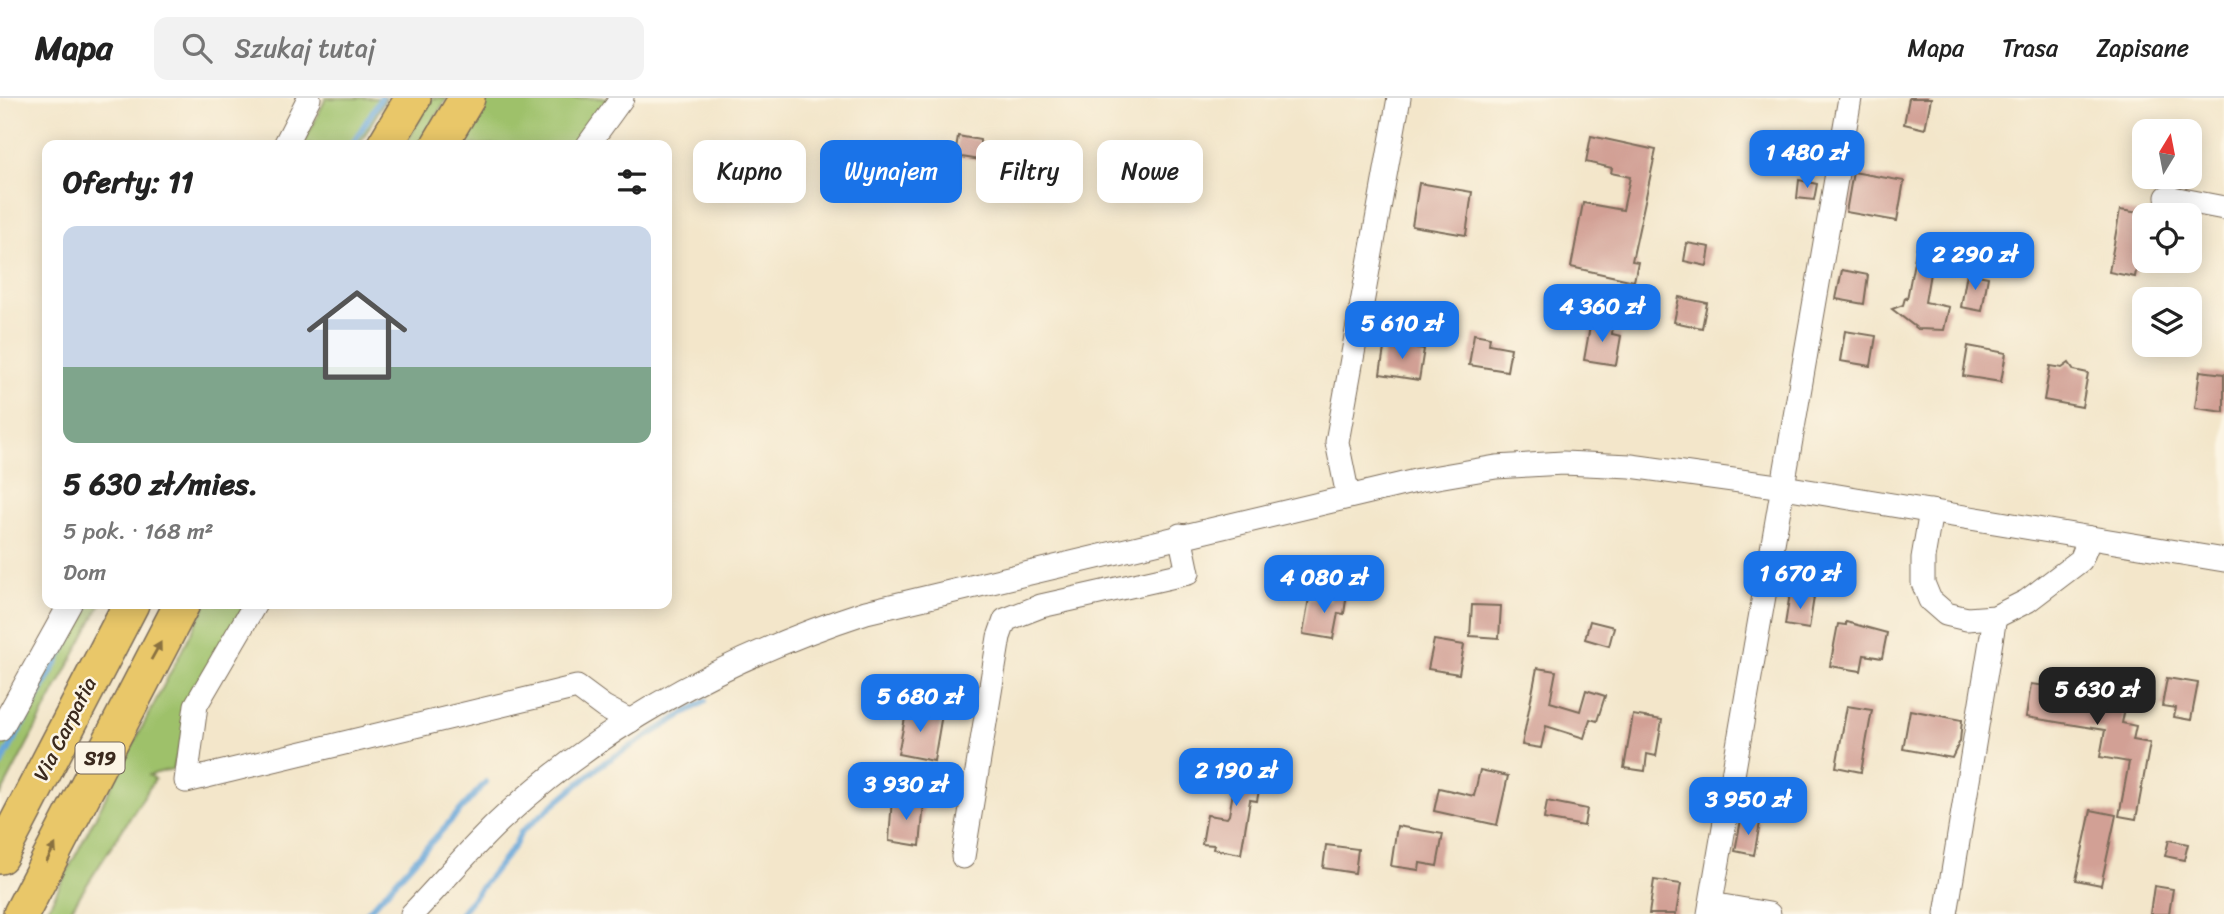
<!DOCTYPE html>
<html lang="pl">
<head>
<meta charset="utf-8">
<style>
  :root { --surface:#fff; --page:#f2f2f2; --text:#222; --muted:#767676; --line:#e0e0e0; --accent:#1a73e8 }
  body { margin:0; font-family:Sriracha,sans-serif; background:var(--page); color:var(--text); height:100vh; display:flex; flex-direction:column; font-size:26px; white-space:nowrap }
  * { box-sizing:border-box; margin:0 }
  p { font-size:23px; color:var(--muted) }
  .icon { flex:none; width:38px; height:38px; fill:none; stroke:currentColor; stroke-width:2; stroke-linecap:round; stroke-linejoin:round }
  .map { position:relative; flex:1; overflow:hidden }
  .panel { position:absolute; left:42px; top:42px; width:630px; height:469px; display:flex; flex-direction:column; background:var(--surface); border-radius:14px; box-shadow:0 4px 18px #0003 }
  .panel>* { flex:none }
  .hud { position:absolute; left:693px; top:42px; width:665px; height:63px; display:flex; gap:14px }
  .needle { width:46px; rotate:10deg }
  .fabs { position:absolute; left:2132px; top:21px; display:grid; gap:14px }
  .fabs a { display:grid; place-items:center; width:70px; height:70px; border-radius:14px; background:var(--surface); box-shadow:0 4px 18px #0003; font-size:35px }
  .price { position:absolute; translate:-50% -60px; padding:0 16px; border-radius:14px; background:var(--accent); color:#fff; font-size:23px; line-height:46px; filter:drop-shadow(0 2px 4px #0008) }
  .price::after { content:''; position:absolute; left:50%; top:42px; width:21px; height:16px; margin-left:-10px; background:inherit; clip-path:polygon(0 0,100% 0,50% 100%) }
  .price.current { background:#222; color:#fff }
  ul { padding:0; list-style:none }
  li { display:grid; align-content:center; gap:14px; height:371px; padding:0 21px }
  li span { display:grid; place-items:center; height:217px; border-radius:14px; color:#555 }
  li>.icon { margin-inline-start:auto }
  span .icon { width:126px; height:126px; fill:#fffc; stroke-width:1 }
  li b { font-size:30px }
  h2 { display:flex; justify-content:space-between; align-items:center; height:84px; padding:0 21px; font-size:30px }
  .tag { padding:0 24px; border-radius:14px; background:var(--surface); box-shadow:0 4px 18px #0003; font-size:24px; line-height:63px }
  .tag.current { background:var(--accent); color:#fff }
  header { display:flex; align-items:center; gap:42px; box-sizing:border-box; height:98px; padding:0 35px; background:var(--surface); border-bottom:2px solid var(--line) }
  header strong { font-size:33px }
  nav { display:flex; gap:38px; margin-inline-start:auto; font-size:24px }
  .search { width:490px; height:63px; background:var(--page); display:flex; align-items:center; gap:18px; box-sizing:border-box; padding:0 24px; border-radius:14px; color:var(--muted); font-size:26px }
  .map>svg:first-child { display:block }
  .green { fill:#9ec16a; stroke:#6c7644; stroke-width:2 }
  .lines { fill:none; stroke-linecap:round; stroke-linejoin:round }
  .stream { stroke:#66a6d9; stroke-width:6 }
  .building { fill:#d2a095 }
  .minor-casing { stroke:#7b6c5a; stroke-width:25 }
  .highway-casing { stroke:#7b6c5a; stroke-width:38 }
  .minor { stroke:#fff; stroke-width:23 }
  .highway { stroke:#e9c769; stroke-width:35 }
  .oneway { fill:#897140 }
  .labels { text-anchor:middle; stroke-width:5; stroke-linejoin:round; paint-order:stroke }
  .shield { fill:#fcf5e5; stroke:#75675a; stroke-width:2 }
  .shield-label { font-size:19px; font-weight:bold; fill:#3b2a1e }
  .street-label { font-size:21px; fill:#3b2a1e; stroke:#fcf5e5 }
</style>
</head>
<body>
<header>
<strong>Mapa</strong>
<div class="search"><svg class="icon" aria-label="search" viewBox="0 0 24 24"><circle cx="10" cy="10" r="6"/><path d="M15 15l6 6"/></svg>Szukaj tutaj</div>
<nav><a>Mapa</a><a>Trasa</a><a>Zapisane</a></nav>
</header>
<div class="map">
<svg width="2224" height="816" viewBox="0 0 2224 816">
  <rect width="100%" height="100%" fill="#fcf5e5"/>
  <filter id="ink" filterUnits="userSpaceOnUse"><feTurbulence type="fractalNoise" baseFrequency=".0143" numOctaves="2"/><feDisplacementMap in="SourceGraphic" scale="14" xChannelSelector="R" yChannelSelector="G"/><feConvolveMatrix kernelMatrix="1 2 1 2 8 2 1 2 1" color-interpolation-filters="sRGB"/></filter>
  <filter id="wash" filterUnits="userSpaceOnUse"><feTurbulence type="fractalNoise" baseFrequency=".00686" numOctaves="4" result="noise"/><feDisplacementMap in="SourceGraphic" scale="28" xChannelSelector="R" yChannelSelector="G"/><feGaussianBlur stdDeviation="1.57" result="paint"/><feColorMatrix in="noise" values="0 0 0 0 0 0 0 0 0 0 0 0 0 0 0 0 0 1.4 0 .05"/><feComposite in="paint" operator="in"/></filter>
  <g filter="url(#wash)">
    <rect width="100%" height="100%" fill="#f3e6ca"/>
    <g class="green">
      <polygon points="326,0 386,0 359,47 303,47"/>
      <polygon points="432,0 447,0 419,47 405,47"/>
      <polygon points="488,0 612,0 576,47 462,47"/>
      <polygon points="76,506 101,506 0,698 0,643"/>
      <polygon points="206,506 246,506 192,609 173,671 149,677 155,681 68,816 45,816"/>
    </g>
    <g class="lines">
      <g class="stream">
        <polyline points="352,47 381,0"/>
        <polyline points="0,668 88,506"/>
        <polyline points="366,816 486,684"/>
        <polyline points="460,816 515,747 521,734 602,666 705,603"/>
      </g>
    </g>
    <g id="blocks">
      <g class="building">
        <polygon points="1909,0 1931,0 1925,31 1904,26"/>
        <polygon points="958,38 980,42 980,46 1015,54 1003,90 982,85 987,63 955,58"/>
        <polygon points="1591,38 1656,52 1632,163 1638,164 1634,183 1571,169 1583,105 1623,112 1630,79 1611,75 1612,70 1586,64"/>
        <polygon points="1853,74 1904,83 1897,123 1846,114"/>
        <polygon points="1799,82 1817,86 1814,102 1797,100"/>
        <polygon points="1419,85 1472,94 1466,137 1412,128"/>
        <polygon points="2120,112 2146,116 2135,179 2109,174"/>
        <polygon points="1687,145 1710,149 1707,168 1684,163"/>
        <polygon points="1917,148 1934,152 1925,204 1949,209 1944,232 1918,231 1892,211 1903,207 1905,200 1907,201"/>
        <polygon points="1842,172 1868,177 1864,206 1836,201"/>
        <polygon points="1967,175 1988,179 1982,213 1961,209"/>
        <polygon points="1679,199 1707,205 1702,230 1674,224"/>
        <polygon points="1591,223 1613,227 1612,236 1621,238 1616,267 1584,262"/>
        <polygon points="1845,233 1876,238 1871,268 1840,263"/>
        <polygon points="1474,236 1490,239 1489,246 1511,250 1507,273 1469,267"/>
        <polygon points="1385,244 1424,251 1419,282 1380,276"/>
        <polygon points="1968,248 2006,255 2001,284 1963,278"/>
        <polygon points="2069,265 2074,272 2088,275 2082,309 2044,302 2050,268 2062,270"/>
        <polygon points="2200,273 2224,276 2224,314 2195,310"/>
        <polygon points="1332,492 1347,495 1344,516 1338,515 1333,541 1303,536 1309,500 1330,503"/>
        <polygon points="1790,495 1814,499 1809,531 1785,527"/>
        <polygon points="1472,507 1501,508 1499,540 1470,538"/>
        <polygon points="1590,523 1614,529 1609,548 1585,541"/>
        <polygon points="1846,524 1887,535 1882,560 1864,557 1861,573 1830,568 1838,526 1846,527"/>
        <polygon points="1434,542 1464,547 1459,576 1428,571"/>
        <polygon points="1537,570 1556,573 1550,604 1580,613 1586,592 1605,598 1597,623 1590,621 1584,640 1546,628 1541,650 1522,647"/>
        <polygon points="2064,578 2084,581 2083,585 2128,596 2122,625 2136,628 2133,642 2150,645 2136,721 2119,718 2129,664 2100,659 2105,632 2026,619 2031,586 2062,590"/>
        <polygon points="2167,580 2198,585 2191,622 2174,619 2176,610 2162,608"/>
        <polygon points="1847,608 1872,612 1861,674 1836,669"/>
        <polygon points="907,610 942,616 934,663 898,656"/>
        <polygon points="1910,612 1962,622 1960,643 1952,660 1903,651"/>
        <polygon points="1633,617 1662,622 1656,658 1647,656 1645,673 1624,670"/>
        <polygon points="1240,655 1265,660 1257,703 1250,702 1241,756 1213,751 1214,747 1202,746 1207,717 1227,720 1229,717"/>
        <polygon points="1480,672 1508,678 1497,727 1434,713 1439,690 1474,698"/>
        <polygon points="892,700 924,705 920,748 889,743"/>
        <polygon points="1547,703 1587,711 1584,728 1544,721"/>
        <polygon points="2091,712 2116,717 2101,787 2076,782"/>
        <polygon points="1741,722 1760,725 1754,757 1735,753"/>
        <polygon points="1397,728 1443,736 1437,768 1420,765 1419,772 1391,768"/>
        <polygon points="2169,742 2188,746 2184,762 2165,758"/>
        <polygon points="1326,747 1358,751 1355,775 1323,770"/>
        <polygon points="1654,782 1681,786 1676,816 1649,816"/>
        <polygon points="2154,788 2173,791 2169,816 2150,816"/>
      </g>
    </g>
  </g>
  <g filter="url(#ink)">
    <use href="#blocks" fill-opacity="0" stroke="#7b6c5a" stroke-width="2"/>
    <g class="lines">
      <g class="minor-casing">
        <g id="minor">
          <polyline points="285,47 309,0"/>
          <polyline points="588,47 622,0"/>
          <polyline points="2167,99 2224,110"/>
          <polyline points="1348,398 1337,344 1399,0"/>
          <polyline points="1931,413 1923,460 1923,485 1930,502 1946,516 1967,521 1995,519 2027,503 2081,462 2090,440"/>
          <polyline points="255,506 196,607 186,683 577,589 604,609 630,623"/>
          <polyline points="0,632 70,506"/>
          <polyline points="963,759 999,539 1005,522 1041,508 1188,475 1180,437"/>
          <polyline points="1711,806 1769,816"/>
          <path d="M412,816C443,784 471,749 504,719C608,623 731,558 866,514L1420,382L1496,369L1563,365L1631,368L1784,389L2224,462"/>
          <polyline points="1709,816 1850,0"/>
          <polyline points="1946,816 1995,519"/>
        </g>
      </g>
      <g class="highway-casing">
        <g id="highway">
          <polyline points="385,47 413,0"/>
          <polyline points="439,47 467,0"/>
          <polyline points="0,758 131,506"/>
          <polyline points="21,816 182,506"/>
        </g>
      </g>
      <use href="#minor" class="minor"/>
      <use href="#highway" class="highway"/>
    </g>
    <defs><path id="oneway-solid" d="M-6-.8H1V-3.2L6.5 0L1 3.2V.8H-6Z" transform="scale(1.75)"/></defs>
    <g class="oneway">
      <use href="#oneway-solid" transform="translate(156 553) rotate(-61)"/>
      <use href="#oneway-solid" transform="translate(51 755) rotate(-63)"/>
    </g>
  </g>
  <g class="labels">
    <rect class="shield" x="75.5" y="644.5" width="49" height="31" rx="5"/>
    <g class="shield-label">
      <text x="100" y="667">S19</text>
    </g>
    <g class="street-label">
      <text transform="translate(65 631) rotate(-63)" y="7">Via Carpatia</text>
    </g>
  </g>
</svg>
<div class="fabs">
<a><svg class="needle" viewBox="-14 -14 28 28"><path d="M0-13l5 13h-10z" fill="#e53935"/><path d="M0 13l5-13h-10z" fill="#767676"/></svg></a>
<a><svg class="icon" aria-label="locate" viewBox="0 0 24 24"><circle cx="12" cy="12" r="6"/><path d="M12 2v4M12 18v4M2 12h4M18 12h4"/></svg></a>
<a><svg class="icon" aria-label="layers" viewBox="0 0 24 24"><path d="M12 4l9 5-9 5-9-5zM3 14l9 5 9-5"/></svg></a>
</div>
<b class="price" style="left:1807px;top:92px">1 480 zł</b>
<b class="price" style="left:1975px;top:194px">2 290 zł</b>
<b class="price" style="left:1602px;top:246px">4 360 zł</b>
<b class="price" style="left:1402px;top:263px">5 610 zł</b>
<b class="price" style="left:1800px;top:513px">1 670 zł</b>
<b class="price" style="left:1324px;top:517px">4 080 zł</b>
<b class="price current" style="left:2097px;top:629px">5 630 zł</b>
<b class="price" style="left:920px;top:636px">5 680 zł</b>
<b class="price" style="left:1236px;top:710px">2 190 zł</b>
<b class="price" style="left:906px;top:724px">3 930 zł</b>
<b class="price" style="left:1748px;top:739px">3 950 zł</b>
<div class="hud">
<a class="tag">Kupno</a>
<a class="tag current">Wynajem</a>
<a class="tag">Filtry</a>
<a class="tag">Nowe</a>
</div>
<section class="panel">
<h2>Oferty: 11<svg class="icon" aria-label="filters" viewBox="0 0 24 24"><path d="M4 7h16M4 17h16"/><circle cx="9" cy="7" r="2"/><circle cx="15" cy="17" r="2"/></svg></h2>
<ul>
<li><span style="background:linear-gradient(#c9d6e8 65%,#7fa58c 0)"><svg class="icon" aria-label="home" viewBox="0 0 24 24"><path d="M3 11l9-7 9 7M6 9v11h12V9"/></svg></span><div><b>5 630 zł/mies.</b><p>5 pok. · 168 m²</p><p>Dom</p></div></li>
</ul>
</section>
</div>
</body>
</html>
